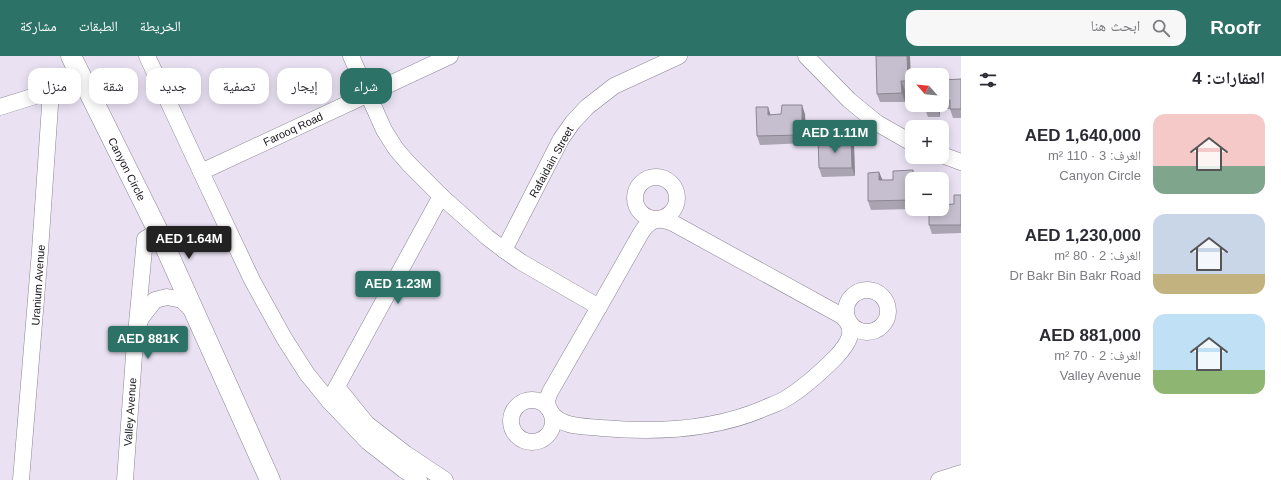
<!DOCTYPE html>
<html lang="ar">
<head>
<meta charset="utf-8">
<style>
  :root { --surface:#fff; --page:#f7f7f7; --text:#2b2b33; --muted:#7c7c81; --accent:#2c7267 }
  body { margin:0; font-family:Helvetica,"Noto Naskh Arabic",sans-serif; background:var(--page); color:var(--text); direction:rtl; height:100vh; display:flex; flex-direction:column; font-size:15px; white-space:nowrap }
  * { box-sizing:border-box; margin:0 }
  p { font-size:13px; color:var(--muted) }
  .icon { flex:none; width:22px; height:22px; fill:none; stroke:currentColor; stroke-width:2; stroke-linecap:round; stroke-linejoin:round }
  .map { position:relative; flex:1; overflow:hidden; direction:ltr }
  .drawer { display:flex; flex-direction:column; background:var(--surface); width:320px }
  .drawer>* { flex:none }
  .banner { position:absolute; left:12px; top:12px; width:380px; height:36px; direction:rtl; display:flex; gap:8px }
  .needle { width:26px; rotate:297deg }
  .controls { position:absolute; left:905px; top:12px; display:grid; gap:8px }
  .controls a { display:grid; place-items:center; width:44px; height:44px; border-radius:8px; background:var(--surface); box-shadow:0 2px 10px #0003; font-size:20px }
  .price { position:absolute; translate:-50% -34px; padding:0 9px; border-radius:4px; background:var(--accent); color:#fff; font-size:13px; line-height:26px; filter:drop-shadow(0 1px 2px #0008) }
  .price::after { content:''; position:absolute; left:50%; top:24px; width:12px; height:9px; margin-left:-6px; background:inherit; clip-path:polygon(0 0,100% 0,50% 100%) }
  .price.active { background:#222; color:#fff }
  ul { padding:0; list-style:none }
  li { display:flex; align-items:center; gap:12px; height:100px; padding:0 16px }
  li span { display:grid; place-items:center; flex:none; width:112px; height:80px; border-radius:12px; color:#555 }
  li>.icon { margin-inline-start:auto }
  span .icon { width:48px; height:48px; fill:#fffc; stroke-width:1 }
  li b { font-size:17px }
  h2 { display:flex; justify-content:space-between; align-items:center; height:48px; padding:0 16px; font-size:17px }
  .chip { padding:0 14px; border-radius:12px; background:var(--surface); box-shadow:0 2px 10px #0003; font-size:14px; line-height:36px }
  .chip.active { background:var(--accent); color:#fff }
  header { display:flex; align-items:center; gap:24px; box-sizing:border-box; height:56px; padding:0 20px; background:var(--accent); color:#fff }
  header strong { font-size:19px }
  nav { display:flex; gap:22px; margin-inline-start:auto; font-size:14px }
  .search { width:280px; height:36px; background:var(--page); display:flex; align-items:center; gap:10px; box-sizing:border-box; padding:0 14px; border-radius:12px; color:var(--muted); font-size:15px }
  main { display:flex; flex:1; min-height:0 }
  .map>svg:first-child { display:block }
  .lines { fill:none; stroke-linecap:round; stroke-linejoin:round }
  .minor-casing { stroke:#8b8493; stroke-width:17 }
  .major-casing { stroke:#8b8493; stroke-width:21 }
  .minor { stroke:#fff; stroke-width:16 }
  .major { stroke:#fff; stroke-width:20 }
  .wall { fill:#aaa4b2 }
  .shaded-wall { fill:#8b8691 }
  .building { fill:#c6bfcf; stroke:#8b8691 }
  .labels { text-anchor:middle; stroke-width:3; stroke-linejoin:round; paint-order:stroke }
  .street-label { font-size:11px; fill:#17141a; stroke:#fff }
</style>
</head>
<body>
<header>
<strong>Roofr</strong>
<div class="search"><svg class="icon" aria-label="search" viewBox="0 0 24 24"><circle cx="10" cy="10" r="6"/><path d="M15 15l6 6"/></svg>ابحث هنا</div>
<nav><a>الخريطة</a><a>الطبقات</a><a>مشاركة</a></nav>
</header>
<main>
<section class="drawer">
<h2>العقارات: 4<svg class="icon" aria-label="filters" viewBox="0 0 24 24"><path d="M4 7h16M4 17h16"/><circle cx="9" cy="7" r="2"/><circle cx="15" cy="17" r="2"/></svg></h2>
<ul>
<li><span style="background:linear-gradient(#f6c9c9 65%,#7fa58c 0)"><svg class="icon" aria-label="home" viewBox="0 0 24 24"><path d="M3 11l9-7 9 7M6 9v11h12V9"/></svg></span><div><b>AED 1,640,000</b><p>الغرف: 3 · 110 m²</p><p>Canyon Circle</p></div></li>
<li><span style="background:linear-gradient(#c9d6e8 75%,#c2b280 0)"><svg class="icon" aria-label="home" viewBox="0 0 24 24"><path d="M3 11l9-7 9 7M6 9v11h12V9"/></svg></span><div><b>AED 1,230,000</b><p>الغرف: 2 · 80 m²</p><p>Dr Bakr Bin Bakr Road</p></div></li>
<li><span style="background:linear-gradient(#bfe0f5 70%,#8fb573 0)"><svg class="icon" aria-label="home" viewBox="0 0 24 24"><path d="M3 11l9-7 9 7M6 9v11h12V9"/></svg></span><div><b>AED 881,000</b><p>الغرف: 2 · 70 m²</p><p>Valley Avenue</p></div></li>
</ul>
</section>
<div class="map">
<svg width="961" height="424" viewBox="0 0 961 424">
  <rect width="100%" height="100%" fill="#eae2f3"/>
  <g class="lines">
    <g class="minor-casing">
      <g id="minor">
        <polyline points="147,0 201,116 252,224 284,282 307,318 329,345 368,386 404,414 419,424"/>
        <path d="M351,0L384,74L396,93L409,108L441,140L487,181L504,194L521,206L599,251L641,177C650,163 658,161 673,167L842,260C858,274 848,288 836,301C820,317 804,332 785,343C779,347 772,349 765,352C714,374 657,377 602,372C585,370 563,372 551,357"/>
        <polyline points="806,0 849,44 877,67 912,87"/>
        <polyline points="0,51 83,25"/>
        <polyline points="942,99 961,106"/>
        <polyline points="201,116 450,0"/>
        <circle cx="656" cy="142" r="21"/>
        <polyline points="504,194 561,83 573,66 587,51 614,30 679,0"/>
        <circle cx="867" cy="255" r="21"/>
        <polyline points="139,268 141,262 155,244 167,241 182,244 194,256"/>
        <polyline points="337,331 367,368 406,398 445,424"/>
        <circle cx="532" cy="365" r="21"/>
        <polyline points="329,345 441,140"/>
        <polyline points="548,352 547,344 550,336 599,251"/>
        <polyline points="21,424 40,195 51,35"/>
        <polyline points="125,424 134,299 145,183 158,175"/>
        <polyline points="939,424 961,417"/>
      </g>
    </g>
    <g class="major-casing">
      <polyline id="major" points="71,0 158,175 270,424"/>
    </g>
    <use href="#minor" class="minor"/>
    <use href="#major" class="major"/>
  </g>
  <g class="wall">
    <polygon points="876,0 910,0 911,34 905,34 905,46 880,46 877,38"/>
    <polygon points="961,23 961,62 953,62 950,53 940,53 940,61 928,61 925,53 925,49 942,49 942,24"/>
    <polygon points="805,58 806,87 760,89 757,80 771,59"/>
    <polygon points="854,89 855,120 822,121 819,112 833,90 833,91"/>
    <polygon points="879,116 882,124 912,123 912,153 871,154 868,145"/>
    <polygon points="961,139 961,177 932,178 929,169 942,153 942,145 943,149 954,148"/>
  </g>
  <g class="shaded-wall">
    <polygon points="907,0 910,0 911,34 908,25"/>
    <polygon points="901,25 905,34 905,46 902,37"/>
    <polygon points="802,49 805,58 806,87 802,79"/>
    <polygon points="937,49 938,49 940,53 940,61 937,52"/>
    <polygon points="768,51 771,60 768,59"/>
    <polygon points="830,81 833,90 833,100 830,91"/>
    <polygon points="851,81 854,89 855,120 852,112"/>
    <polygon points="913,114 916,123 913,123"/>
    <polygon points="879,116 883,125 879,124"/>
  </g>
  <g class="building">
    <polygon points="876,0 907,0 908,25 901,25 902,37 877,38"/>
    <polygon points="961,23 961,53 950,53 950,44 942,44 942,24"/>
    <polygon points="782,49 802,49 802,79 757,80 756,51 768,51 768,59 781,58"/>
    <polygon points="925,49 937,49 937,52 925,53"/>
    <polygon points="830,81 830,91 840,91 840,81 851,81 852,112 819,112 818,82"/>
    <polygon points="913,114 913,123 912,123 912,144 868,145 868,117 879,116 879,124 893,124 893,115"/>
    <polygon points="954,139 961,139 961,169 929,169 929,153 942,153 942,149 954,148"/>
  </g>
  <g class="labels">
    <g class="street-label">
      <text transform="translate(293 73) rotate(-25)" y="4">Farooq Road</text>
      <text transform="translate(551 106) rotate(-61)" y="4">Rafaidain Street</text>
      <text transform="translate(127 113) rotate(63)" y="4">Canyon Circle</text>
      <text transform="translate(38 229) rotate(-86)" y="4">Uranium Avenue</text>
      <text transform="translate(130 356) rotate(-86)" y="4">Valley Avenue</text>
    </g>
  </g>
</svg>
<div class="controls">
<a><svg class="needle" viewBox="-14 -14 28 28"><path d="M0-13l5 13h-10z" fill="#e53935"/><path d="M0 13l5-13h-10z" fill="#7c7c81"/></svg></a>
<a>+</a>
<a>−</a>
</div>
<b class="price" style="left:835px;top:98px">AED 1.11M</b>
<b class="price active" style="left:189px;top:204px">AED 1.64M</b>
<b class="price" style="left:398px;top:249px">AED 1.23M</b>
<b class="price" style="left:148px;top:304px">AED 881K</b>
<div class="banner">
<a class="chip active">شراء</a>
<a class="chip">إيجار</a>
<a class="chip">تصفية</a>
<a class="chip">جديد</a>
<a class="chip">شقة</a>
<a class="chip">منزل</a>
</div>
</div>
</main>
</body>
</html>
